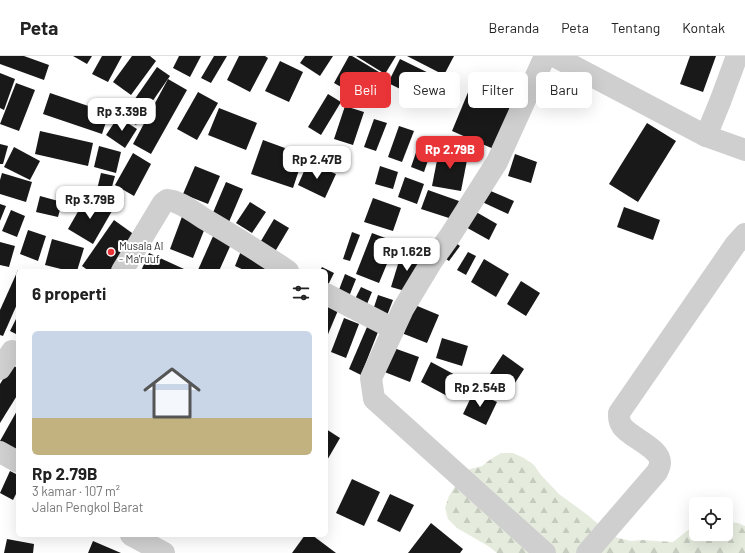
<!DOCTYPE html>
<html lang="id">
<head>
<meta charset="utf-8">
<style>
  :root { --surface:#fff; --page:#f2f2f2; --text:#222; --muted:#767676; --line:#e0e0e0; --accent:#e93438 }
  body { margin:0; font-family:Barlow,sans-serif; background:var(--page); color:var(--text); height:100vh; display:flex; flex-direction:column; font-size:15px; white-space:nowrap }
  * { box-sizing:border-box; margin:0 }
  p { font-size:13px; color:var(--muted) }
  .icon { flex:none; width:22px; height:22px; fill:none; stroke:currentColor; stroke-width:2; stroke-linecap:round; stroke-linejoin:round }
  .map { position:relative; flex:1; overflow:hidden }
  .drawer { position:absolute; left:16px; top:213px; width:312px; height:268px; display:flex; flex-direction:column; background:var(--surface); border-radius:6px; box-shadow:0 4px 16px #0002 }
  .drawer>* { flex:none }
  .guide { position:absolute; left:340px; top:16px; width:345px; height:36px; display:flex; gap:8px }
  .controls { position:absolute; left:689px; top:441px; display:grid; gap:8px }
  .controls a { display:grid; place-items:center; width:44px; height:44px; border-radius:6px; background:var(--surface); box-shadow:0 4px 16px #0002; font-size:20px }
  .price { position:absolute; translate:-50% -34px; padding:0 9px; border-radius:8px; background:#fff; color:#222; font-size:13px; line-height:26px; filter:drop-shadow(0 1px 2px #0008) }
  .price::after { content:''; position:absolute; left:50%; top:24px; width:12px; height:9px; margin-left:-6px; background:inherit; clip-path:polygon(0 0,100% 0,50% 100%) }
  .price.selected { background:var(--accent); color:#fff }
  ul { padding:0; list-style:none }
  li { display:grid; align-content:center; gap:8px; height:212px; padding:0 16px }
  li span { display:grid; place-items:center; height:124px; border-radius:6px; color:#555 }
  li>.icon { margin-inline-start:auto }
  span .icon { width:72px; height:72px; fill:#fffc; stroke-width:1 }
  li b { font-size:17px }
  h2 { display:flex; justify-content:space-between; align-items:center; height:48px; padding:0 16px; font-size:17px }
  .pill { padding:0 14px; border-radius:6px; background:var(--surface); box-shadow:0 4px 16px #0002; font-size:14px; line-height:36px }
  .pill.selected { background:var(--accent); color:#fff }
  header { display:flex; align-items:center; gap:24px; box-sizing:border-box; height:56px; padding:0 20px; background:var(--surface); border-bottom:1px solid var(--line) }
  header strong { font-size:19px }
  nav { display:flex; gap:22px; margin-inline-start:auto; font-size:14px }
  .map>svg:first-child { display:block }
  .forest { fill:url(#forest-firs) }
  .building { fill:#191919 }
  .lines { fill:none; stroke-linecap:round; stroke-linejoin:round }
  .minor { stroke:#cfcfcf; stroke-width:22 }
  .poi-dot { fill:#e93438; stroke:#fff; stroke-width:1.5 }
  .labels { text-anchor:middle; stroke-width:4; stroke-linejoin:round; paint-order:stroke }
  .poi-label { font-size:11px; fill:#323232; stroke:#fff; text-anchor:start }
</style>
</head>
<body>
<header>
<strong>Peta</strong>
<nav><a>Beranda</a><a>Peta</a><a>Tentang</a><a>Kontak</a></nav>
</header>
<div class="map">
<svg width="745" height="497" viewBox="0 0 745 497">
  <defs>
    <pattern id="forest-firs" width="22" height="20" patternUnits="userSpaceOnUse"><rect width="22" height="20" fill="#e5ecde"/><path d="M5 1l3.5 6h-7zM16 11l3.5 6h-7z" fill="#c5cbbf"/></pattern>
  </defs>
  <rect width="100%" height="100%" fill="#fff"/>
  <polygon class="forest" points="501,397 513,397 524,402 534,409 541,419 559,438 589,460 607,476 618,482 631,485 642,484 673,486 692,471 696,470 696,478 726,478 726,466 738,467 745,470 745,497 497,497 488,490 457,472 448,463 445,452 449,440 461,420 470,413 482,410 491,403"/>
  <g class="building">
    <polygon points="0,0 24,0 49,9 44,24 0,8"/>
    <polygon points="73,0 92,0 87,8"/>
    <polygon points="102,0 122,0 108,26 92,18"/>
    <polygon points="132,0 150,0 156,5 131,39 113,26"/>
    <polygon points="179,0 201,0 190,21 173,12"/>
    <polygon points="214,0 227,0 211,27 201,22"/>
    <polygon points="239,0 265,0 268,2 250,36 227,24"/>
    <polygon points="305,0 333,0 320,20 300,7"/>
    <polygon points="349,0 352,0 384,19 368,46 334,27"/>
    <polygon points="356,0 396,0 385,18"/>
    <polygon points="407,0 454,0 444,19"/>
    <polygon points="690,0 716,0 703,36 680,28"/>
    <polygon points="400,3 443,24 431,48 388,27"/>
    <polygon points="280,5 303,16 289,46 265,35"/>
    <polygon points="157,11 170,20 136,69 123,60"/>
    <polygon points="0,17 15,23 4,54 0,52"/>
    <polygon points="168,23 187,34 151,98 133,88"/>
    <polygon points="16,27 35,34 19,75 0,68"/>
    <polygon points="469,34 513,52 496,94 452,75"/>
    <polygon points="198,36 218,47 197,84 177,73"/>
    <polygon points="50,37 109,57 102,78 43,58"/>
    <polygon points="328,38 341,46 321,79 308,71"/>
    <polygon points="345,50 364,56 353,89 334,83"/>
    <polygon points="219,52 257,67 246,94 208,79"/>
    <polygon points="118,61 137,73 125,92 106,79"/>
    <polygon points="374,63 387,67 376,95 364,91"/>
    <polygon points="647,67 676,85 638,146 609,128"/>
    <polygon points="399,70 414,75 402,106 388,101"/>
    <polygon points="40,75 93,87 88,110 35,98"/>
    <polygon points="421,82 434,87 424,116 411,111"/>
    <polygon points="263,84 304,99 293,132 251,118"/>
    <polygon points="0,88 8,90 3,108 0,108"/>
    <polygon points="99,90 121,96 116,117 94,111"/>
    <polygon points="14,91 40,105 30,124 4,111"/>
    <polygon points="439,94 468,99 461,135 432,130"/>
    <polygon points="133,97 151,108 134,140 115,129"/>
    <polygon points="515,98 537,106 531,127 508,120"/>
    <polygon points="308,106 336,118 325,142 298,129"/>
    <polygon points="195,110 220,120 208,148 183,138"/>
    <polygon points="380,110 398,116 393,133 375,128"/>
    <polygon points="2,117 32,126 26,146 0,138 0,124"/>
    <polygon points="101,117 115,120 108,145 95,142"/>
    <polygon points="405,121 424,128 417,148 398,141"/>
    <polygon points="226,126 243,133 229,166 212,159"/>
    <polygon points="486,133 514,145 508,158 480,145"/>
    <polygon points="428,134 459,145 452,163 421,153"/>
    <polygon points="40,140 62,146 58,161 36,156"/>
    <polygon points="87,140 112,155 93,188 68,173"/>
    <polygon points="373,142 401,152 393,175 364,166"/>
    <polygon points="250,146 266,156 252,177 236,167"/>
    <polygon points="0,148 6,150 0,165"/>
    <polygon points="624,151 660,164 653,184 617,171"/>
    <polygon points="471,153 497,168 489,184 462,169"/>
    <polygon points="11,154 25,160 17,181 2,175"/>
    <polygon points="183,158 207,167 193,202 170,193"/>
    <polygon points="274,163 289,172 273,199 258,190"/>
    <polygon points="114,164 139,182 116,215 89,215 82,210"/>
    <polygon points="28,174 46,180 38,205 20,198"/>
    <polygon points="352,176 360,179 350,205 343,203"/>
    <polygon points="372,177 396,186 379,227 356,218"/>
    <polygon points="214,178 232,186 219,215 201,215 198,214"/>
    <polygon points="52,183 84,192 77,215 69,215 45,209"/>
    <polygon points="452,184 460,190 449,205 440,199"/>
    <polygon points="0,186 15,190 9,211 0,209"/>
    <polygon points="241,195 268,207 265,215 246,215 235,210"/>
    <polygon points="402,195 424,202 412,237 391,231"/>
    <polygon points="468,196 476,200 466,219 457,214"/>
    <polygon points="149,197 184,213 183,215 141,215"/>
    <polygon points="484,203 509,218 496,241 471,226"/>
    <polygon points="322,211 334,217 326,233 326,215 320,215"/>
    <polygon points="18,214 18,246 3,280 0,279 0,254"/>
    <polygon points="345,218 356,223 348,243 337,239"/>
    <polygon points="521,225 540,237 526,260 507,248"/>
    <polygon points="361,231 372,236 367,248 355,243"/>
    <polygon points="378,239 393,244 386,262 372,257"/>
    <polygon points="410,247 439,259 427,287 399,276"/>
    <polygon points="328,248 339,252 326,283 326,252"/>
    <polygon points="18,259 18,279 10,275"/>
    <polygon points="344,262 359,268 346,302 331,296"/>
    <polygon points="367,271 378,276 361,319 349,313"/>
    <polygon points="442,282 468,290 462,310 436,302"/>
    <polygon points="391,291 419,301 410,326 382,315"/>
    <polygon points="503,298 524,313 504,344 482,330"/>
    <polygon points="431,306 461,322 451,342 421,326"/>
    <polygon points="12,309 18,312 18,338 0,367 0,328"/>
    <polygon points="474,335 497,346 486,369 463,358"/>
    <polygon points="18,353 18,388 14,396 0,385"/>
    <polygon points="326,373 340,382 326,406"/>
    <polygon points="10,415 18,419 18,434 13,444 0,437"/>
    <polygon points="352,423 380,436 364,470 336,457"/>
    <polygon points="390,438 414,449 400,476 377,465"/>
    <polygon points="431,467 463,493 460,497 408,497"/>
    <polygon points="305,479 312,479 336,497 292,497"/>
    <polygon points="7,483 34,488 33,497 4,497"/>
    <polygon points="93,485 121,497 88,497"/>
  </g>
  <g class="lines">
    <g class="minor">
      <polyline points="545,0 497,106 450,180 432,205 403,253 371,322 374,343 545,497"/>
      <polyline points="554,0 706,80 745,94"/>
      <polyline points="706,80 720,46 737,0"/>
      <path d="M122,215L163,147L167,144C180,145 192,155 203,162C232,179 260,196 288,215"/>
      <polyline points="326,238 394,273"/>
      <polyline points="0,313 12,295"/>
      <polyline points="0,396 18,406"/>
      <polyline points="131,479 164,497"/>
      <path d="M587,497L657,416C658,414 660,410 660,407C661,392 629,381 622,370C619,366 619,362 619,357L735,189L745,178"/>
    </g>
  </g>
  <circle class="poi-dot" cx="111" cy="196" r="4"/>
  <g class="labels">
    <g class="poi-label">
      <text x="119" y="194">Musala Al<tspan x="119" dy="13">- Ma'ruuf</tspan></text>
    </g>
  </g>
</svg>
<div class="controls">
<a><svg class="icon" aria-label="locate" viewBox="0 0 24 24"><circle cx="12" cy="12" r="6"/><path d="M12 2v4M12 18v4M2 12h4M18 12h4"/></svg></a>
</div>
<b class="price" style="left:122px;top:76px">Rp 3.39B</b>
<b class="price selected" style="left:450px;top:114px">Rp 2.79B</b>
<b class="price" style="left:317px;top:124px">Rp 2.47B</b>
<b class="price" style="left:90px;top:164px">Rp 3.79B</b>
<b class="price" style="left:407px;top:216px">Rp 1.62B</b>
<b class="price" style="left:480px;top:352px">Rp 2.54B</b>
<div class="guide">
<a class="pill selected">Beli</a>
<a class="pill">Sewa</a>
<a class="pill">Filter</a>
<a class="pill">Baru</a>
</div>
<section class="drawer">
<h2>6 properti<svg class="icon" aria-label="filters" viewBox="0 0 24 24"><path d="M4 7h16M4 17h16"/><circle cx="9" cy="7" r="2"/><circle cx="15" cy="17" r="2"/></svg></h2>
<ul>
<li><span style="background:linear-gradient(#c9d6e8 70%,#c2b280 0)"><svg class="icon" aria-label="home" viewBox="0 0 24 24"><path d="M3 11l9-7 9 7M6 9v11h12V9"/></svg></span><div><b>Rp 2.79B</b><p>3 kamar · 107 m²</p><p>Jalan Pengkol Barat</p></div></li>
</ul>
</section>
</div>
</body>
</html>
